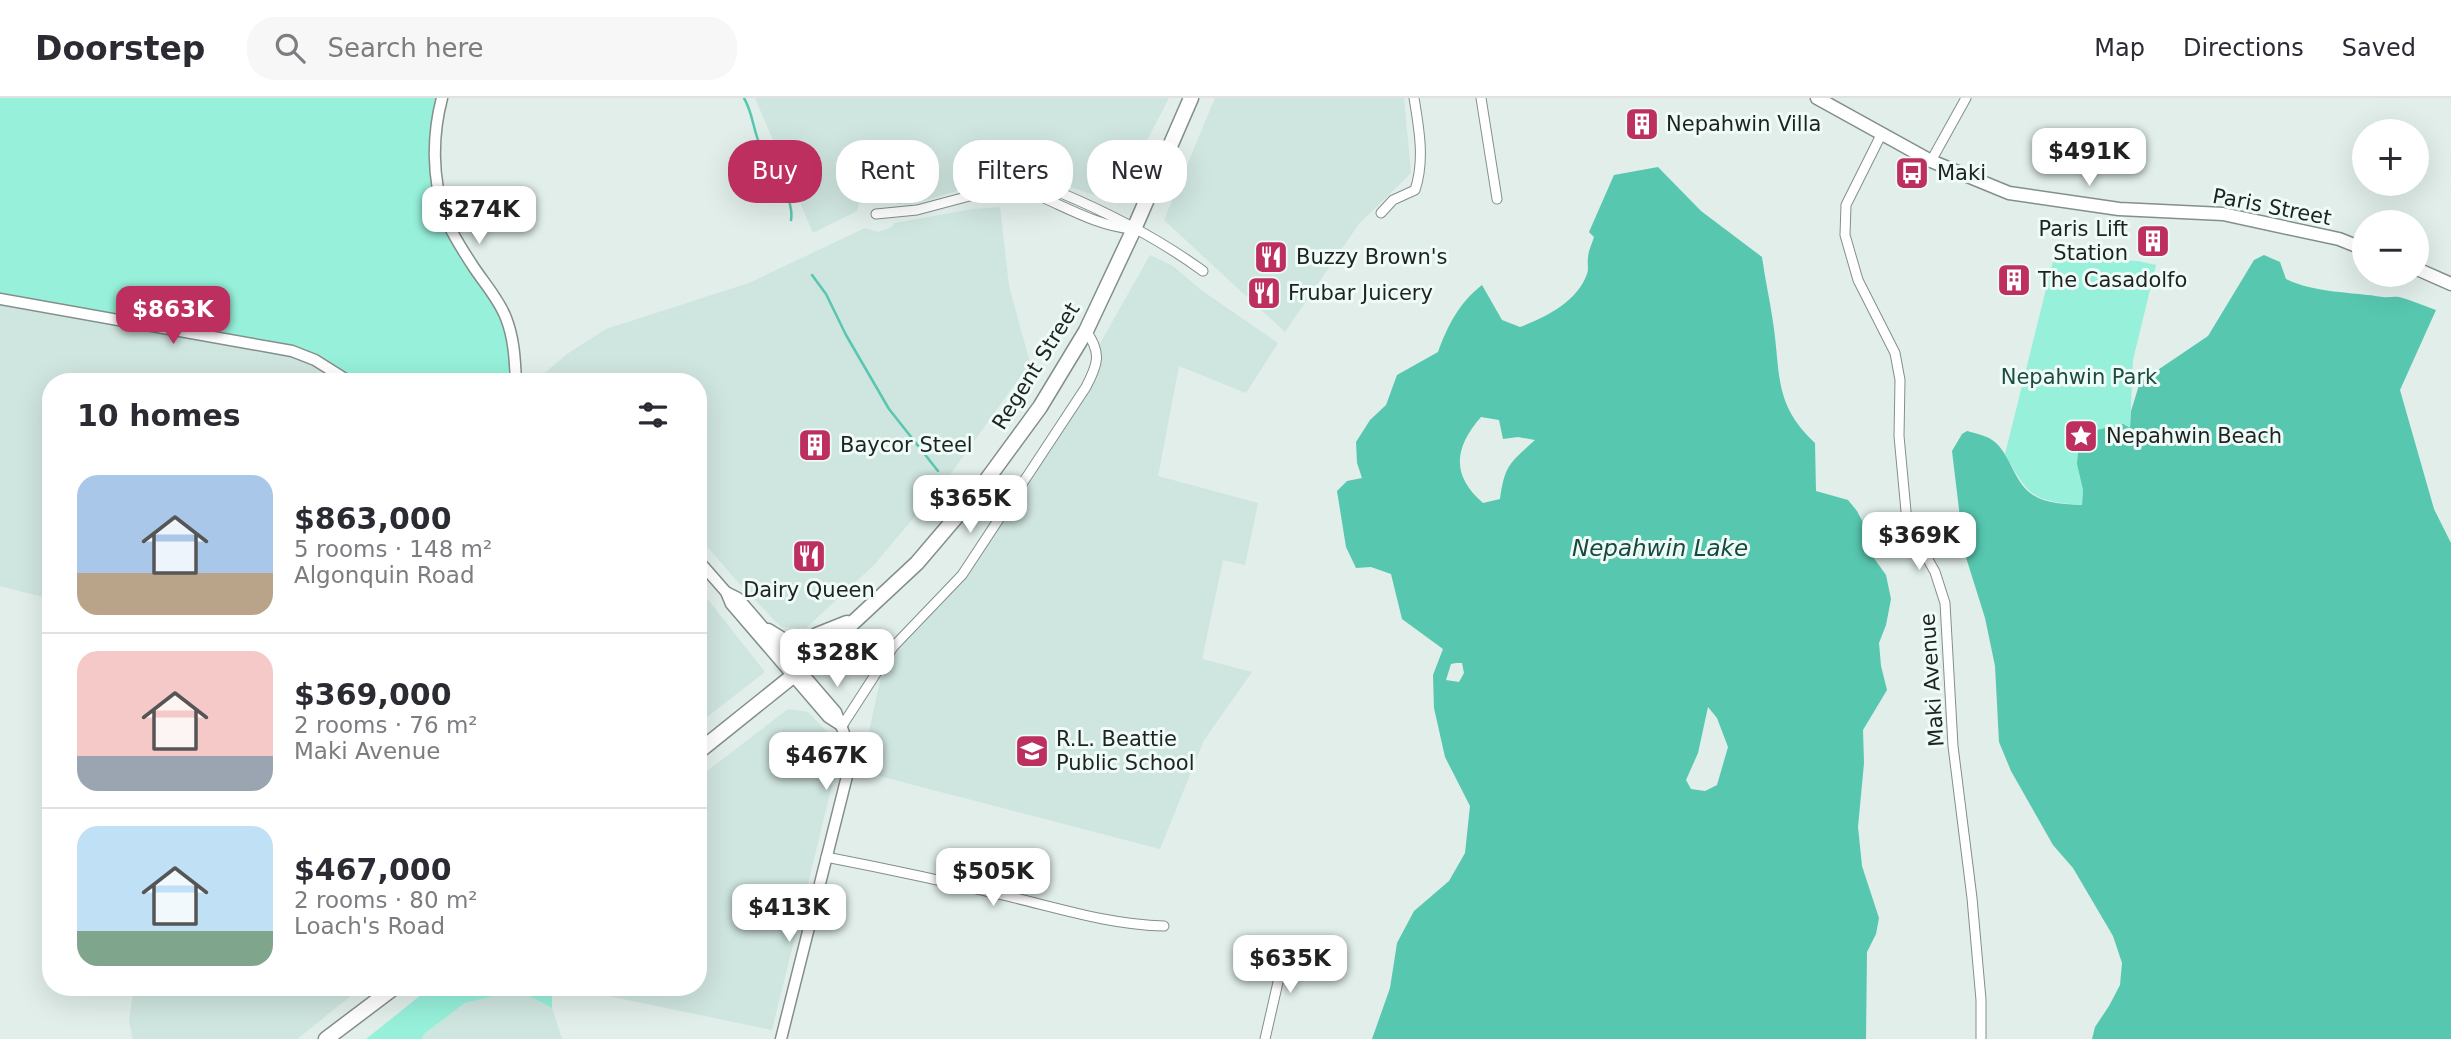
<!DOCTYPE html>
<html lang="en">
<head>
<meta charset="utf-8">
<style>
  :root { --surface:#fff; --page:#f7f7f7; --text:#2b2b33; --muted:#7c7c81; --line:#e1e1e2; --accent:#bd2f5e }
  body { margin:0; font-family:"DejaVu Sans",sans-serif; background:var(--page); color:var(--text); height:100vh; display:flex; flex-direction:column; font-size:26px; white-space:nowrap }
  * { box-sizing:border-box; margin:0 }
  p { font-size:23px; color:var(--muted) }
  .icon { flex:none; width:38px; height:38px; fill:none; stroke:currentColor; stroke-width:2; stroke-linecap:round; stroke-linejoin:round }
  .map { position:relative; flex:1; overflow:hidden }
  .sheet { position:absolute; left:42px; top:275px; width:665px; height:623px; display:flex; flex-direction:column; background:var(--surface); border-radius:28px; box-shadow:0 7px 28px #0002 }
  .sheet>* { flex:none }
  .hud { position:absolute; left:728px; top:42px; width:665px; height:63px; display:flex; gap:14px }
  .fabs { position:absolute; left:2352px; top:21px; display:grid; gap:14px }
  .fabs a { display:grid; place-items:center; width:77px; height:77px; border-radius:50%; background:var(--surface); box-shadow:0 7px 28px #0002; font-size:35px }
  .price { position:absolute; translate:-50% -60px; padding:0 16px; border-radius:14px; background:#fff; color:#222; font-size:23px; line-height:46px; filter:drop-shadow(0 2px 4px #0008) }
  .price::after { content:''; position:absolute; left:50%; top:42px; width:21px; height:16px; margin-left:-10px; background:inherit; clip-path:polygon(0 0,100% 0,50% 100%) }
  .price.current { background:var(--accent); color:#fff }
  ul { padding:0; list-style:none }
  li { display:flex; align-items:center; gap:21px; height:175px; padding:0 35px }
  li+li { border-top:2px solid var(--line) }
  li span { display:grid; place-items:center; flex:none; width:196px; height:140px; border-radius:21px; color:#555 }
  li>.icon { margin-inline-start:auto }
  span .icon { width:84px; height:84px; fill:#fffc; stroke-width:1 }
  li b { font-size:30px }
  h2 { display:flex; justify-content:space-between; align-items:center; height:84px; padding:0 35px; font-size:30px }
  .tag { padding:0 24px; border-radius:28px; background:var(--surface); box-shadow:0 7px 28px #0002; font-size:24px; line-height:63px }
  .tag.current { background:var(--accent); color:#fff }
  header { display:flex; align-items:center; gap:42px; box-sizing:border-box; height:98px; padding:0 35px; background:var(--surface); border-bottom:2px solid var(--line) }
  header strong { font-size:33px }
  nav { display:flex; gap:38px; margin-inline-start:auto; font-size:24px }
  .search { width:490px; height:63px; background:var(--page); display:flex; align-items:center; gap:18px; box-sizing:border-box; padding:0 24px; border-radius:28px; color:var(--muted); font-size:26px }
  .map>svg:first-child { display:block }
  .built { fill:#cfe5df }
  .green { fill:#96f0da }
  .water { fill:#57c7af; fill-rule:evenodd }
  .lines { fill:none; stroke-linecap:round; stroke-linejoin:round }
  .stream { stroke:#57c7af; stroke-width:2.5 }
  .minor-casing { stroke:#838f8b; stroke-width:11 }
  .tertiary-casing { stroke:#838f8b; stroke-width:13 }
  .secondary-casing { stroke:#838f8b; stroke-width:15 }
  .primary-casing { stroke:#838f8b; stroke-width:17 }
  .minor { stroke:#fff; stroke-width:9 }
  .tertiary { stroke:#fff; stroke-width:10 }
  .secondary { stroke:#fff; stroke-width:12 }
  .primary { stroke:#fff; stroke-width:14 }
  .labels { text-anchor:middle; stroke-width:6; stroke-linejoin:round; paint-order:stroke }
  .poi-label { font-size:21px; fill:#1e2221; stroke:#eefbf7; text-anchor:start }
  .street-label { font-size:21px; fill:#1e2221; stroke:#eefbf7 }
  .park-label { font-size:21px; fill:#1b4b41; stroke:#eefbf7 }
  .water-label { font-size:23px; font-style:italic; fill:#18493e; stroke:#eefbf7 }
</style>
</head>
<body>
<header>
<strong>Doorstep</strong>
<div class="search"><svg class="icon" aria-label="search" viewBox="0 0 24 24"><circle cx="10" cy="10" r="6"/><path d="M15 15l6 6"/></svg>Search here</div>
<nav><a>Map</a><a>Directions</a><a>Saved</a></nav>
</header>
<div class="map">
<svg width="2451" height="941" viewBox="0 0 2451 941">
  <rect width="100%" height="100%" fill="#e1eeea"/>
  <g class="built">
    <polygon points="755,0 1169,0 1145,46 1126,92 1108,102 1034,76 1018,75 909,107 897,106 886,94 871,94 860,102 857,113 813,135"/>
    <polygon points="1215,0 1404,0 1411,75 1358,127 1285,234 1164,122"/>
    <polygon points="1000,109 1009,188 1030,265 952,374 874,467 806,530 781,529 736,482 698,438 698,284 535,283 567,256 606,231 749,185 865,130 878,134 890,130 895,125 972,111"/>
    <polygon points="1150,157 1173,168 1201,192 1278,245 1246,295 1179,268 1158,378 1258,405 1245,467 1223,462 1202,561 1252,574 1204,642 1160,751 860,673 885,561 962,477 1096,270 1097,251"/>
    <polygon points="0,200 292,253 350,283 51,284 51,501 0,488"/>
    <polygon points="698,489 765,574 698,626"/>
    <polygon points="788,611 808,614 829,636 837,649 838,663 772,932 565,889 698,889 698,680"/>
    <polygon points="134,889 362,889 297,941 133,941 129,923"/>
    <polygon points="518,892 552,910 562,941 422,941 424,936 465,905"/>
  </g>
  <g class="green">
    <polygon points="0,0 442,0 436,28 445,119 506,219 516,283 350,283 315,262 0,201"/>
    <path d="M2070,161L2138,163L2156,167L2133,262L2130,330L2077,366L2083,392L2082,407C2032,403 2029,399 2005,356L2053,163Z"/>
    <polygon points="431,889 552,889 552,910 518,892 465,905 424,936 422,941 366,941"/>
  </g>
  <g class="water">
    <path d="M1658,69L1701,113L1762,159C1765,181 1770,203 1773,224C1781,276 1773,306 1815,345L1816,393L1848,402L1857,413L1868,434L1871,456L1886,477L1891,501L1886,527L1879,545L1881,568L1887,592L1863,632L1864,665L1858,729L1862,768L1879,820L1876,836L1867,854L1866,941H1372L1390,890L1397,845L1414,813L1449,783L1465,755L1470,708L1445,659L1434,610L1433,577L1443,551L1402,521L1391,476L1371,469L1356,470L1346,449L1337,393L1347,383L1362,380L1357,365L1356,344L1370,322L1386,307L1397,277L1438,254C1448,227 1459,205 1482,187L1502,222L1520,229C1546,219 1577,204 1587,176C1589,170 1587,166 1588,160C1588,153 1592,146 1594,139L1589,134L1614,77ZM1481,319L1499,322L1503,341L1518,339L1535,342C1510,365 1505,366 1500,401L1483,405C1451,377 1454,350 1481,319ZM1456,565H1462L1464,575L1459,584L1446,582L1451,566ZM1708,609L1717,620L1728,649L1717,687L1705,693L1691,691L1686,682L1698,655Z"/>
    <path d="M2264,157L2280,164L2286,181C2314,195 2352,194 2383,199C2388,200 2394,198 2399,199C2411,202 2425,208 2436,212L2400,292L2434,411L2451,445V941H2092L2095,929L2109,908L2120,887L2122,865L2113,838L2073,770L2053,747L2011,673L1999,644L1995,568L1985,520L1964,453L1952,353L1962,336L1967,333C1974,335 1983,337 1989,340C2011,352 2012,384 2033,397C2047,406 2065,406 2082,407L2083,392L2077,366L2079,345L2097,332L2123,326L2130,330L2131,313L2140,284L2208,238L2254,162Z"/>
  </g>
  <g class="lines">
    <g class="stream">
      <path d="M744,0C753,15 753,32 760,47C770,66 795,100 791,122"/>
      <polyline points="812,177 826,196 846,237 889,311 938,373"/>
    </g>
    <g class="minor-casing">
      <g id="minor">
        <polyline points="1481,0 1497,101"/>
        <polyline points="1881,37 1846,107 1845,137 1858,182 1895,255 1900,282 1899,338 1907,424 1935,474 1945,505 1953,648 1972,800 1981,902 1981,941"/>
        <polyline points="1931,63 1966,0"/>
        <path d="M1011,87C1019,93 1027,94 1037,97C1068,110 1098,128 1132,131"/>
        <path d="M1381,115L1393,102L1415,92C1425,63 1419,30 1414,0"/>
        <path d="M876,116L917,112L1011,87C1013,85 1018,83 1020,83C1034,81 1049,90 1061,95C1111,116 1159,141 1203,173"/>
        <path d="M842,628L893,549L962,477L1086,289C1098,266 1102,255 1086,233"/>
        <path d="M826,759C888,771 949,784 1011,799C1061,811 1112,827 1164,828"/>
        <polyline points="1265,941 1284,858 1291,845"/>
      </g>
    </g>
    <g class="tertiary-casing">
      <g id="tertiary">
        <path d="M442,0C432,38 432,80 445,118C450,133 462,151 471,165C482,183 498,199 506,220C514,240 515,262 516,284"/>
        <polyline points="0,201 292,253 315,262 350,284"/>
        <polyline points="698,462 726,494 731,506 828,619 842,628"/>
        <polyline points="726,494 738,500 836,614 848,646 849,670 846,682 781,941"/>
      </g>
    </g>
    <g class="secondary-casing">
      <g id="secondary">
        <polyline points="1817,0 1931,63 2009,95 2119,111 2223,116 2339,141 2364,151"/>
        <polyline points="2417,171 2451,186"/>
      </g>
    </g>
    <g class="primary-casing">
      <g id="primary">
        <polyline points="768,533 786,544 802,546 817,537 847,525"/>
        <polyline points="698,654 814,561 917,465 980,391 1040,309 1086,233 1134,131 1191,0"/>
        <polyline points="326,941 395,889"/>
      </g>
    </g>
    <use href="#minor" class="minor"/>
    <use href="#tertiary" class="tertiary"/>
    <use href="#secondary" class="secondary"/>
    <use href="#primary" class="primary"/>
  </g>
  <defs>
    <g id="building-square" transform="scale(1.75)"><rect x="-9" y="-9" width="18" height="18" rx="4" fill="#bd2f5e" stroke="#eefbf7"/><path d="M-4-6H4V6H1V3H-1V6H-4ZM-2.5-4.3h1.7v1.8h-1.7ZM.8-4.3h1.7v1.8H.8ZM-2.5-1h1.7V.8h-1.7ZM.8-1h1.7V.8H.8Z" fill="#fff"/></g>
    <g id="bus-square" transform="scale(1.75)"><rect x="-9" y="-9" width="18" height="18" rx="4" fill="#bd2f5e" stroke="#eefbf7"/><path d="M-5-6H5V4H4V6H2V4H-2V6H-4V4H-5ZM-3.5-4V0h7V-4ZM-3.5 1.2v1.5H-2V1.2ZM2 1.2v1.5H3.5V1.2Z" fill="#fff"/></g>
    <g id="restaurant-square" transform="scale(1.75)"><rect x="-9" y="-9" width="18" height="18" rx="4" fill="#bd2f5e" stroke="#eefbf7"/><path d="M-5-6h1v4h1v-4h1v4h1v-4h1v5L-1.5 .5V6h-2V.5L-5-1ZM5-6V6H3V1.5H1.5Q1.5-4 5-6Z" fill="#fff"/></g>
    <g id="sight-square" transform="scale(1.75)"><rect x="-9" y="-9" width="18" height="18" rx="4" fill="#bd2f5e" stroke="#eefbf7"/><path d="M0-6L1.8-2.2L6-1.7L2.9 1.2L3.7 5.4L0 3.3L-3.7 5.4L-2.9 1.2L-6-1.7L-1.8-2.2Z" fill="#fff"/></g>
    <g id="school-square" transform="scale(1.75)"><rect x="-9" y="-9" width="18" height="18" rx="4" fill="#bd2f5e" stroke="#eefbf7"/><path d="M0-5L7-2L0 1L-7-2ZM-4 1L0 2.5L4 1V4Q0 6-4 4Z" fill="#fff"/></g>
  </defs>
  <g fill-rule="evenodd">
    <use href="#building-square" x="1642" y="26"/>
    <use href="#bus-square" x="1912" y="75"/>
    <use href="#building-square" x="2153" y="143"/>
    <use href="#restaurant-square" x="1271" y="159"/>
    <use href="#building-square" x="2014" y="182"/>
    <use href="#restaurant-square" x="1264" y="195"/>
    <use href="#sight-square" x="2081" y="338"/>
    <use href="#building-square" x="815" y="347"/>
    <use href="#restaurant-square" x="809" y="458"/>
    <use href="#school-square" x="1032" y="653"/>
  </g>
  <g class="labels">
    <g class="poi-label">
      <text x="1666" y="33">Nepahwin Villa</text>
      <text x="1937" y="82">Maki</text>
      <text x="2128" y="138" text-anchor="end">Paris Lift<tspan x="2128" dy="24">Station</tspan></text>
      <text x="1296" y="166">Buzzy Brown's</text>
      <text x="2038" y="189">The Casadolfo</text>
      <text x="1288" y="202">Frubar Juicery</text>
      <text x="2106" y="345">Nepahwin Beach</text>
      <text x="840" y="354">Baycor Steel</text>
      <text x="809" y="499" text-anchor="middle">Dairy Queen</text>
      <text x="1056" y="648">R.L. Beattie<tspan x="1056" dy="24">Public School</tspan></text>
    </g>
    <g class="street-label">
      <text transform="translate(2272 109) rotate(11)" y="7">Paris Street</text>
      <text transform="translate(1036 268) rotate(-58)" y="7">Regent Street</text>
      <text transform="translate(1932 582) rotate(-94)" y="7">Maki Avenue</text>
    </g>
    <g class="park-label">
      <text x="2079" y="286">Nepahwin Park</text>
    </g>
    <g class="water-label">
      <text x="1660" y="458">Nepahwin Lake</text>
    </g>
  </g>
</svg>
<div class="fabs">
<a>+</a>
<a>−</a>
</div>
<b class="price" style="left:2089px;top:90px">$491K</b>
<b class="price" style="left:479px;top:148px">$274K</b>
<b class="price current" style="left:173px;top:248px">$863K</b>
<b class="price" style="left:970px;top:437px">$365K</b>
<b class="price" style="left:1919px;top:474px">$369K</b>
<b class="price" style="left:837px;top:591px">$328K</b>
<b class="price" style="left:826px;top:694px">$467K</b>
<b class="price" style="left:993px;top:810px">$505K</b>
<b class="price" style="left:789px;top:846px">$413K</b>
<b class="price" style="left:1290px;top:897px">$635K</b>
<div class="hud">
<a class="tag current">Buy</a>
<a class="tag">Rent</a>
<a class="tag">Filters</a>
<a class="tag">New</a>
</div>
<section class="sheet">
<h2>10 homes<svg class="icon" aria-label="filters" viewBox="0 0 24 24"><path d="M4 7h16M4 17h16"/><circle cx="9" cy="7" r="2"/><circle cx="15" cy="17" r="2"/></svg></h2>
<ul>
<li><span style="background:linear-gradient(#a9c7e8 70%,#b9a48a 0)"><svg class="icon" aria-label="home" viewBox="0 0 24 24"><path d="M3 11l9-7 9 7M6 9v11h12V9"/></svg></span><div><b>$863,000</b><p>5 rooms · 148 m²</p><p>Algonquin Road</p></div></li>
<li><span style="background:linear-gradient(#f6c9c9 75%,#9aa5b1 0)"><svg class="icon" aria-label="home" viewBox="0 0 24 24"><path d="M3 11l9-7 9 7M6 9v11h12V9"/></svg></span><div><b>$369,000</b><p>2 rooms · 76 m²</p><p>Maki Avenue</p></div></li>
<li><span style="background:linear-gradient(#bfe0f5 75%,#7fa58c 0)"><svg class="icon" aria-label="home" viewBox="0 0 24 24"><path d="M3 11l9-7 9 7M6 9v11h12V9"/></svg></span><div><b>$467,000</b><p>2 rooms · 80 m²</p><p>Loach's Road</p></div></li>
</ul>
</section>
</div>
</body>
</html>
